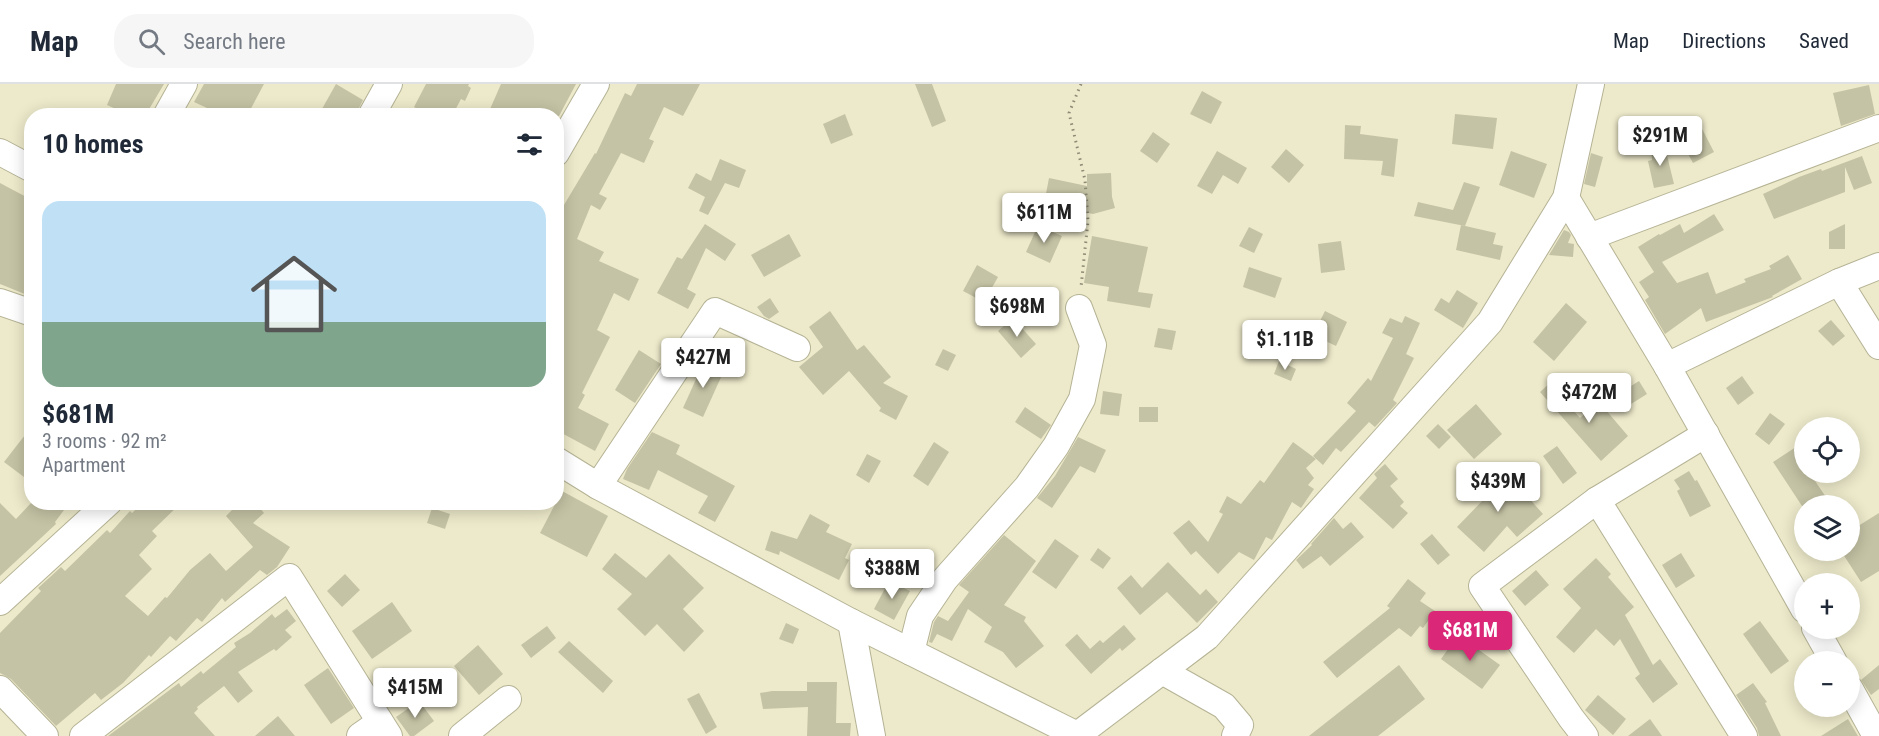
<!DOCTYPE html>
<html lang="en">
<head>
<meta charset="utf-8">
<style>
  :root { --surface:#fff; --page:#f6f6f7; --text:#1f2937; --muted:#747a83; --line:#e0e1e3; --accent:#db2777 }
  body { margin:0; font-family:"Roboto Condensed",sans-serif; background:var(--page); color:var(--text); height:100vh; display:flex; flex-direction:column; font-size:22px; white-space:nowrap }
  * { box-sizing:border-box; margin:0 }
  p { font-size:20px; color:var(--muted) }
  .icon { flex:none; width:33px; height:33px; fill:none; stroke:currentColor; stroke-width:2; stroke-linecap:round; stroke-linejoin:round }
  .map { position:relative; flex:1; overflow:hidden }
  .side { position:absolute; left:24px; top:24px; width:540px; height:402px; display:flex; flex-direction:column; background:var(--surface); border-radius:24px; box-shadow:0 3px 15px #0003 }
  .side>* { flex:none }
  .fabs { position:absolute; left:1794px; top:333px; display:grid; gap:12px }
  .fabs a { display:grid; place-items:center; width:66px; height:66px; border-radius:50%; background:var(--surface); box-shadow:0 3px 15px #0003; font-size:30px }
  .price { position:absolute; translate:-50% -51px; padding:0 14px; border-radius:6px; background:#fff; color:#222; font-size:20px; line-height:39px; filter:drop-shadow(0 2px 3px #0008) }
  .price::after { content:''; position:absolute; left:50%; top:36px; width:18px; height:14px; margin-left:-9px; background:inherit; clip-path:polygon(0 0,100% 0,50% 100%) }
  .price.on { background:var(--accent); color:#fff }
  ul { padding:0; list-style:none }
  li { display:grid; align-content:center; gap:12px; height:318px; padding:0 18px }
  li+li { border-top:2px solid var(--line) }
  li span { display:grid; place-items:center; height:186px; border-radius:18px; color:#555 }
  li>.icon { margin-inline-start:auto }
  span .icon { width:108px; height:108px; fill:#fffc; stroke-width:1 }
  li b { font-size:26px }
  h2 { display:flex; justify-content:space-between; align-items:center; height:72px; padding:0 18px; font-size:26px }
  header { display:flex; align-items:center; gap:36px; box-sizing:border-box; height:84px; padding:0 30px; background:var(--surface); border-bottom:2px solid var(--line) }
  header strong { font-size:28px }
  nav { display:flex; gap:33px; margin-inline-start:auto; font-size:21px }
  .search { width:420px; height:54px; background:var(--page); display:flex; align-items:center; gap:15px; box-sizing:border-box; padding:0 21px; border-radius:24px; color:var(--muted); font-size:22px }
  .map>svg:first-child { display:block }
  .building { fill:#c5c3a5 }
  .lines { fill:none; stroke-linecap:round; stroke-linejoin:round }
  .minor-casing { stroke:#b5b395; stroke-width:28 }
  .path { stroke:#8c8a75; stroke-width:3; stroke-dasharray:1.5 4.5; stroke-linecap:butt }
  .minor { stroke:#fff; stroke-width:26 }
</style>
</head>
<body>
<header>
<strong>Map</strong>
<div class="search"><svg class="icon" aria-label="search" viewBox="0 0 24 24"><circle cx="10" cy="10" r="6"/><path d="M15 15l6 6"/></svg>Search here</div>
<nav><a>Map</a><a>Directions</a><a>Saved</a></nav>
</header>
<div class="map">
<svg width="1879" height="652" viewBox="0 0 1879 652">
  <rect width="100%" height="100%" fill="#edeacb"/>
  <g class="building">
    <polygon points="116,0 164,0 148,27 144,25 141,32 118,32 120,27 107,21"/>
    <polygon points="204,0 264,0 247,32 204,32 207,24 194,18"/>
    <polygon points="336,0 363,16 358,26 354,32 318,32"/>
    <polygon points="426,0 469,0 468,2 471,4 465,17 461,15 452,32 429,32 414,23"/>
    <polygon points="501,0 576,0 559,32 487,32"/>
    <polygon points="637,0 700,0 683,32 664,23 649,55 654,57 644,79 621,69 599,110 607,114 600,126 591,121 577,155 604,168 599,177 639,195 629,217 614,209 597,246 610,253 582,309 585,311 578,324 609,340 595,367 556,346 556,125 561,126 595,69 596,70 625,9 631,12"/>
    <polygon points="915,0 932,0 946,37 932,43"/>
    <polygon points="1869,1 1875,30 1841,42 1833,9"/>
    <polygon points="1202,7 1222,18 1211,40 1190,30"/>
    <polygon points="845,30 853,51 831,60 823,40"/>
    <polygon points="1455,30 1497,34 1493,65 1452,60"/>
    <polygon points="1696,33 1714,68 1693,79 1674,44"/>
    <polygon points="1345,41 1361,42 1360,50 1398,55 1394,93 1381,91 1383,77 1344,75"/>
    <polygon points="1153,48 1170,60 1157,79 1140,67"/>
    <polygon points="1664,59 1674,100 1654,104 1648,77 1652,76 1651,60"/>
    <polygon points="1286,65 1304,81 1289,99 1271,83"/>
    <polygon points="1217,67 1247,84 1238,100 1223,91 1212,110 1197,102"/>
    <polygon points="1511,67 1547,80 1534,114 1499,101"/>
    <polygon points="1591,69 1603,73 1595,103 1584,100"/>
    <polygon points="1862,72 1872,99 1854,106 1845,83 1845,108 1774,135 1763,110 1799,93 1821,85 1822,87"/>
    <polygon points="720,75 746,86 739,104 725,99 708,131 699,127 705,113 688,104 696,89 711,97"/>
    <polygon points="1111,89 1112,113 1115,124 1093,130 1044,120 1049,94 1087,102 1087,90"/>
    <polygon points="1464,98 1480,103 1465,142 1414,132 1418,118 1453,126"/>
    <polygon points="0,99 32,116 32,213 0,200"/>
    <polygon points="1714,130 1724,146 1662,178 1677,199 1708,188 1716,210 1746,198 1744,195 1771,185 1769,182 1788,171 1802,195 1772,212 1773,213 1706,238 1701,224 1665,250 1645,216 1649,213 1639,198 1654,188 1638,163 1659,150 1660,151 1680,140 1684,149"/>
    <polygon points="705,140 736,160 725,177 706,164 687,205 696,210 688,225 657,209 677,173 682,175"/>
    <polygon points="1845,140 1845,165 1829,165 1829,148"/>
    <polygon points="1461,141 1496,149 1493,160 1503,162 1500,176 1456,166"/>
    <polygon points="1039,142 1062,152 1050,179 1026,168 1036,146 1038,147"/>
    <polygon points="1249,143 1263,150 1254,169 1239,162"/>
    <polygon points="1564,146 1569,148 1571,151 1568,159 1574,160 1573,173 1549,171"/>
    <polygon points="789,150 801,172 764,193 751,171"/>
    <polygon points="1092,152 1148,163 1138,208 1153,210 1150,224 1107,217 1109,203 1084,199"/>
    <polygon points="1341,157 1345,186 1321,189 1318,160"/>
    <polygon points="977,181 998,193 984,218 963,207"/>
    <polygon points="1249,183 1282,194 1275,214 1243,203"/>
    <polygon points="1457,206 1478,219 1463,244 1434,226 1441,214 1449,219"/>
    <polygon points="770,214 779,228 769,235 764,232 757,223"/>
    <polygon points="1566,219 1587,238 1554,277 1533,258"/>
    <polygon points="830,227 857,266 864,261 891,293 883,299 908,312 896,336 879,327 881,324 849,287 823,311 799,283 823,263 809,243"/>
    <polygon points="1325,227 1347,238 1336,262 1313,251"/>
    <polygon points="1405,232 1420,239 1406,270 1414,274 1393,316 1397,319 1375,343 1369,338 1341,368 1336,364 1323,381 1313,372 1356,327 1347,319 1368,294 1371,297 1393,254 1382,249 1390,234 1402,239"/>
    <polygon points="1013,234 1036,260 1021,274 998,247"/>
    <polygon points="1831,236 1845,252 1833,262 1818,247"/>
    <polygon points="1158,244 1176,247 1172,266 1154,263"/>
    <polygon points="943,265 956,271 948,287 935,281"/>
    <polygon points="639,266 661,280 635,319 615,306"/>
    <polygon points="712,276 722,291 703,333 683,324 702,282"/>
    <polygon points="1279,277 1296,285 1291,297 1274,290"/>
    <polygon points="1742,292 1754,309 1738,321 1726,304"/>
    <polygon points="1639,297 1647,310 1631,320 1623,307"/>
    <polygon points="1550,299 1580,334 1599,318 1628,352 1601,377 1540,308"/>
    <polygon points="1103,307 1122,310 1119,332 1100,330"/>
    <polygon points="1476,320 1502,350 1474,375 1447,346"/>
    <polygon points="1025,323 1051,341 1041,355 1015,338"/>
    <rect x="1139" y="323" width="19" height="15"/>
    <polygon points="1770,329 1785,340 1769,361 1755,350"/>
    <polygon points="1438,340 1451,353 1439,365 1426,352"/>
    <polygon points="32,342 32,399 4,378"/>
    <polygon points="652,348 680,361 676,370 735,402 715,438 698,429 708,412 658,386 649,406 623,395 627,385"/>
    <polygon points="1078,353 1106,366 1095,389 1080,382 1052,424 1037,414 1055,392"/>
    <polygon points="934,358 949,368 928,402 913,392"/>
    <polygon points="1293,358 1316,375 1306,384 1314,394 1308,401 1314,405 1301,424 1292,418 1272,456 1266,453 1254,476 1239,468 1218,490 1196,467 1191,471 1173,449 1189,436 1208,458 1223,430 1219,428 1227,412 1241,420 1260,396 1264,399"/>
    <polygon points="1557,362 1577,389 1563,400 1543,372"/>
    <polygon points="1796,363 1799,367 1804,363 1804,388 1809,388 1832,422 1802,422 1773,378"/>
    <polygon points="867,370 881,377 869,399 856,391"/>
    <polygon points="1385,380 1398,395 1390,402 1404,418 1400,422 1408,429 1393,445 1359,414 1377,394 1374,390"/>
    <polygon points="1483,384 1506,412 1518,402 1543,430 1517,453 1507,442 1484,468 1457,443 1486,413 1471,394"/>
    <polygon points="1689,387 1695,397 1697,396 1711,422 1690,433 1677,407 1680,405 1674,396"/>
    <polygon points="562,407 608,432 587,473 540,449"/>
    <polygon points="32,418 70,418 55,438 56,440 0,492 0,419 16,435"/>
    <polygon points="144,418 182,418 152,447 157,452 139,471 152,485 125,512 148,532 165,513 167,514 190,486 210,469 226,487 253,463 226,432 237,421 241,425 247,418 255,418 264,429 253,439 290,463 277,483 267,491 260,486 225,518 222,514 202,538 197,534 176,557 170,552 151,573 149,571 123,599 101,616 95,609 56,642 11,595 0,589 0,549 41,507 38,504 61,483 65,487 107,446 110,449 130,427 132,429"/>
    <polygon points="432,424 450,430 445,445 427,439"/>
    <polygon points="1879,429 1879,487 1861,498 1841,467 1850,466 1850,447"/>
    <polygon points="810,430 830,441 826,448 852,460 845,474 849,476 839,496 780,467 779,471 765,466 771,447 797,455"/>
    <polygon points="1334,434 1343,445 1351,438 1364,453 1330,482 1321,472 1303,485 1296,476 1312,461 1311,460"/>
    <polygon points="1432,450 1450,471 1438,481 1420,460"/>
    <polygon points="1004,451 1036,477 1004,521 1026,533 1024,537 1044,562 1016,584 1003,568 984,558 992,543 968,525 952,557 937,550 932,559 929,558 934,538 938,532 948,537 969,508 959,501"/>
    <polygon points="1055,455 1079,472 1056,505 1032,488"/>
    <polygon points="1098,464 1111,474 1103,485 1090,476"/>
    <polygon points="615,469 646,494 669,470 704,504 683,525 704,547 684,568 657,540 645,552 617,525 632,510 602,485"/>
    <polygon points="1681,469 1695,492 1676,504 1662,481"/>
    <polygon points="1596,474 1611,490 1608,493 1634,523 1625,531 1653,581 1660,575 1678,600 1653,619 1635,594 1640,590 1620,555 1614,562 1596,545 1574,569 1556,553 1581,524 1563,505"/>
    <polygon points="1168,478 1200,511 1206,505 1218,518 1197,539 1167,508 1140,531 1117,504 1131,491 1142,504"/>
    <polygon points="1536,486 1549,501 1525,522 1512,507"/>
    <polygon points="345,490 360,506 342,523 327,507"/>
    <polygon points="1408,495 1426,509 1420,517 1435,527 1423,544 1420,542 1411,553 1399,544 1337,594 1323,578 1390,524 1387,522"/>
    <polygon points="889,497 910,507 894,536 874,525"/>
    <polygon points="392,518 412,547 372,575 352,547"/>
    <polygon points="287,525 296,537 285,546 292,553 276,567 274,565 238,588 253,607 238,619 224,602 197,623 198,625 194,629 215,652 108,652 179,599 181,603 201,587 203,590 236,563 234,559 250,549 272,530 275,534"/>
    <polygon points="1760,537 1789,577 1771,590 1743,550"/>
    <polygon points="786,539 799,545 793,560 779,555"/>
    <polygon points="1124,541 1136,555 1122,567 1120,564 1091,590 1065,561 1077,550 1090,565 1100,556 1103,559"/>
    <polygon points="547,542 556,554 531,574 521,561"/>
    <polygon points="1458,551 1500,581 1482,605 1441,575"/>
    <polygon points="569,557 613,597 603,609 558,568"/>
    <polygon points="478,561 503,590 479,611 454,582"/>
    <polygon points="1399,581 1425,615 1378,652 1309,652"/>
    <polygon points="1879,581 1879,605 1871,611 1861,596"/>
    <polygon points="328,584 354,624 331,640 304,601"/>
    <polygon points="807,598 837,598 836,639 851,639 850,652 807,652 808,623 763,625 760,609 772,607 807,607"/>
    <polygon points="1753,599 1767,618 1765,619 1781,652 1759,652 1757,644 1736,611"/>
    <polygon points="699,609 717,643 706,650 687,615"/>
    <polygon points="1598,611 1626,635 1613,651 1585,626"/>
    <polygon points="419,617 434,637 414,652 410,652 396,633"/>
    <polygon points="278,632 295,652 255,652"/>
    <polygon points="1650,635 1662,652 1628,652"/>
    <polygon points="1848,635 1858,652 1821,652"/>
  </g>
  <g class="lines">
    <g class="minor-casing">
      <g id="minor">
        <polyline points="166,32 184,0"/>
        <polyline points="371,32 389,0"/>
        <polyline points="0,68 32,85"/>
        <polyline points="556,69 596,0"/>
        <polyline points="1566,114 1667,282 1804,525"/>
        <polyline points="1589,153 1879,44"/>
        <polyline points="1839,198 1879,262"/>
        <polyline points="0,218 32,229"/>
        <polyline points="1667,282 1839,198 1879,182"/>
        <polyline points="556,376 598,402 851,538 1077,651"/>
        <polyline points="598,402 715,227 797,264"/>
        <polyline points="1597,416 1744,652"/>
        <polyline points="0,518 109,418"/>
        <polyline points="851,538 872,652"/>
        <polyline points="1815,544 1834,578"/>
        <polyline points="911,568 920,532 945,495 1027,403 1056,362 1082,315 1093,261 1079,224"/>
        <polyline points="1162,587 1224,622 1240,641 1235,652"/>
        <polyline points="0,605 45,652"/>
        <polyline points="1850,605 1876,652"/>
        <polyline points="83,652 289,493 389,652"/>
        <polyline points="360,652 380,638"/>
        <polyline points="462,652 508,615"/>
        <polyline points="1076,652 1207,553 1490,238 1566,114 1591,0"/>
        <polyline points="1585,652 1571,634 1482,502 1597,416 1706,350"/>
      </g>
    </g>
    <polyline class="path" points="1081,0 1069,29 1085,96 1088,137 1081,203"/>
    <use href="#minor" class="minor"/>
  </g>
</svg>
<div class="fabs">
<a><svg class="icon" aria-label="locate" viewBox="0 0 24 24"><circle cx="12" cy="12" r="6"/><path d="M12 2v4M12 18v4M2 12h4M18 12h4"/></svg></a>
<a><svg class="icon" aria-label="layers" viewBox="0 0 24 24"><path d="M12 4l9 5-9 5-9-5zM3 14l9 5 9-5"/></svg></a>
<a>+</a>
<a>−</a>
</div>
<b class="price" style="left:1660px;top:83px">$291M</b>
<b class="price" style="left:1044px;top:160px">$611M</b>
<b class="price" style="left:1017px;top:254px">$698M</b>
<b class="price" style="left:1285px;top:287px">$1.11B</b>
<b class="price" style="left:703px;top:305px">$427M</b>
<b class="price" style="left:1589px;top:340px">$472M</b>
<b class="price" style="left:1498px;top:429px">$439M</b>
<b class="price" style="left:892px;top:516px">$388M</b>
<b class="price on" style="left:1470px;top:578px">$681M</b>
<b class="price" style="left:415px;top:635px">$415M</b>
<section class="side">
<h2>10 homes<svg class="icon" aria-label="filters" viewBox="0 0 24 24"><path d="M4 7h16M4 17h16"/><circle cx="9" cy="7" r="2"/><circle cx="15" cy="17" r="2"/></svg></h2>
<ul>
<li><span style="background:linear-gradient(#bfe0f5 65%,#7fa58c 0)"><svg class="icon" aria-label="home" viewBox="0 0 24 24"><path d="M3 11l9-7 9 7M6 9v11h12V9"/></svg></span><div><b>$681M</b><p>3 rooms · 92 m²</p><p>Apartment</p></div></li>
</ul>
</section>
</div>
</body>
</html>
